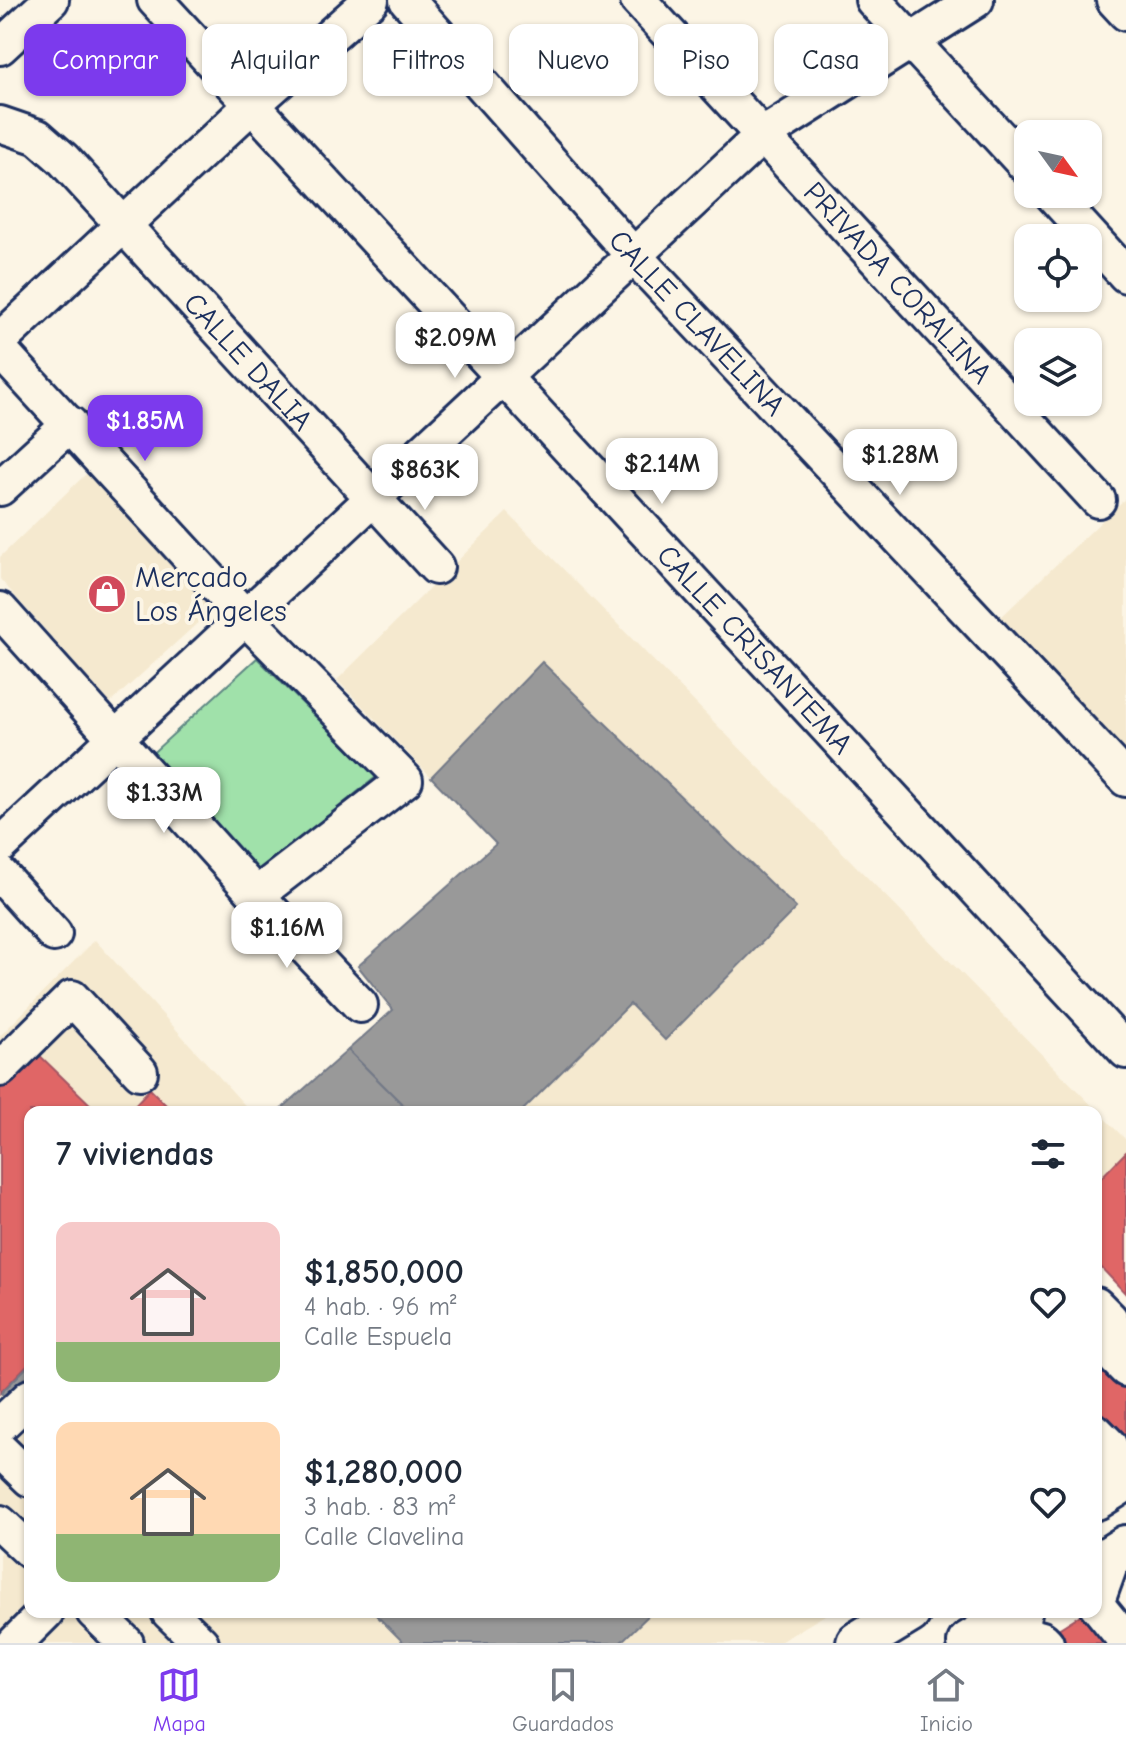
<!DOCTYPE html>
<html lang="es">
<head>
<meta charset="utf-8">
<style>
  :root { --surface:#fff; --page:#f2f2f3; --text:#1f2937; --muted:#747a83; --line:#e0e1e3; --accent:#7c3aed }
  body { margin:0; font-family:"Comic Neue",sans-serif; background:var(--page); color:var(--text); height:100vh; display:flex; flex-direction:column; font-size:30px; white-space:nowrap }
  * { box-sizing:border-box; margin:0 }
  p { font-size:26px; color:var(--muted) }
  .icon { flex:none; width:44px; height:44px; fill:none; stroke:currentColor; stroke-width:2; stroke-linecap:round; stroke-linejoin:round }
  .map { position:relative; flex:1; overflow:hidden }
  .details { position:absolute; left:24px; top:1106px; width:1078px; height:512px; display:flex; flex-direction:column; background:var(--surface); border-radius:16px; box-shadow:0 2px 6px #0004 }
  .details>* { flex:none }
  .banner { position:absolute; left:24px; top:24px; width:1078px; height:72px; display:flex; gap:16px }
  .needle { width:52px; rotate:123deg }
  .tools { position:absolute; left:1014px; top:120px; display:grid; gap:16px }
  .tools a { display:grid; place-items:center; width:88px; height:88px; border-radius:16px; background:var(--surface); box-shadow:0 2px 6px #0004; font-size:40px }
  .price { position:absolute; translate:-50% -68px; padding:0 18px; border-radius:16px; background:#fff; color:#222; font-size:26px; line-height:52px; filter:drop-shadow(0 2px 4px #0008) }
  .price::after { content:''; position:absolute; left:50%; top:48px; width:24px; height:18px; margin-left:-12px; background:inherit; clip-path:polygon(0 0,100% 0,50% 100%) }
  .price.active { background:var(--accent); color:#fff }
  ul { padding:0; list-style:none }
  li { display:flex; align-items:center; gap:24px; height:200px; padding:0 32px }
  li span { display:grid; place-items:center; flex:none; width:224px; height:160px; border-radius:16px; color:#555 }
  li>.icon { margin-inline-start:auto }
  span .icon { width:96px; height:96px; fill:#fffc; stroke-width:1 }
  li b { font-size:34px }
  h2 { display:flex; justify-content:space-between; align-items:center; height:96px; padding:0 32px; font-size:34px }
  .pill { padding:0 28px; border-radius:16px; background:var(--surface); box-shadow:0 2px 6px #0004; font-size:28px; line-height:72px }
  .pill.active { background:var(--accent); color:#fff }
  .menu { display:flex; justify-content:space-around; align-items:center; height:112px; border-top:2px solid var(--line); background:var(--surface); font-size:22px; color:var(--muted) }
  .menu a { display:grid; justify-items:center; gap:4px }
  .menu .active { color:var(--accent) }
  .map>svg:first-child { display:block }
  .built { fill:#f5e9cf }
  .green { fill:#a0e1aa; stroke:#5e8884; stroke-width:2 }
  .shops { fill:#e06666; stroke:#a55664; stroke-width:2 }
  .industry { fill:#999; stroke:#737987; stroke-width:2 }
  .lines { fill:none; stroke-linecap:round; stroke-linejoin:round }
  .minor-casing { stroke:#1b2f5e; stroke-width:40 }
  .major-casing { stroke:#1b2f5e; stroke-width:48 }
  .minor { stroke:#fcf5e5; stroke-width:34 }
  .major { stroke:#fcf5e5; stroke-width:42 }
  .labels { text-anchor:middle; stroke-width:8; stroke-linejoin:round; paint-order:stroke }
  .street-label { font-size:30px; fill:#1b2f5e; stroke:#fcf5e5 }
  .poi-label { font-size:30px; fill:#1b2f5e; stroke:#fcf5e5; text-anchor:start }
</style>
</head>
<body>
<div class="map">
<svg width="1126" height="1643" viewBox="0 0 1126 1643">
  <rect width="100%" height="100%" fill="#fcf5e5"/>
  <filter id="ink" filterUnits="userSpaceOnUse"><feTurbulence type="fractalNoise" baseFrequency=".0125" numOctaves="2"/><feDisplacementMap in="SourceGraphic" scale="16" xChannelSelector="R" yChannelSelector="G"/><feConvolveMatrix kernelMatrix="1 2 1 2 8 2 1 2 1" color-interpolation-filters="sRGB"/></filter>
  <g filter="url(#ink)">
    <g class="built">
      <polygon points="87,473 214,608 110,703 0,579 0,557"/>
      <polygon points="1126,498 1126,754 998,620"/>
      <polygon points="507,512 1126,1140 1126,1152 1096,1183 1096,1112 278,1112 392,1010 358,966 496,844 337,680"/>
      <polygon points="95,940 251,1112 30,1112 30,1612 830,1612 778,1643 0,1643 0,1036"/>
    </g>
    <polygon class="green" points="257,658 376,777 258,872 146,759"/>
    <g class="shops">
      <polygon points="32,1048 98,1112 30,1112 30,1362 0,1393 0,1081"/>
      <polygon points="150,1089 173,1112 128,1112"/>
      <polygon points="1126,1152 1126,1294 1096,1262 1096,1183"/>
      <polygon points="1096,1355 1126,1386 1126,1435 1116,1441 1096,1420"/>
      <polygon points="1085,1612 1115,1643 1060,1643 1052,1633"/>
    </g>
    <g class="industry">
      <polygon points="542,662 796,908 665,1040 630,1004 521,1112 410,1112 348,1050 393,1010 358,966 496,844 431,777"/>
      <polygon points="348,1050 410,1112 278,1112"/>
      <polygon points="30,1364 30,1421 1,1393"/>
      <polygon points="373,1612 652,1612 620,1643 404,1643"/>
    </g>
    <g class="lines">
      <g class="minor-casing">
        <g id="minor">
          <path id="s1" d="M155,0L1126,1051"/>
          <path id="s2" d="M407,0L632,254L1126,779"/>
          <path id="s3" d="M638,0L1098,500"/>
          <polyline points="873,0 1028,168"/>
          <polyline points="1114,0 1126,13"/>
          <polyline points="0,47 51,0"/>
          <path id="s4" d="M0,124L38,137L63,159L436,567"/>
          <polyline points="1052,194 1126,275"/>
          <polyline points="0,340 252,105 371,0"/>
          <polyline points="0,350 245,617 405,780 256,895"/>
          <polyline points="0,488 70,424"/>
          <polyline points="0,610 256,895 360,1005"/>
          <polyline points="0,846 763,135 976,0"/>
          <polyline points="0,874 54,934"/>
          <polyline points="0,1069 72,998 140,1072"/>
          <polyline points="1096,1305 1110,1319 1116,1359 1126,1369"/>
          <polyline points="0,1425 30,1397"/>
          <polyline points="1096,1432 1109,1445 1124,1481"/>
          <polyline points="0,1450 30,1479"/>
          <polyline points="0,1523 30,1551"/>
          <polyline points="1114,1554 1096,1604 1126,1641"/>
          <polyline points="94,1612 126,1643"/>
          <polyline points="169,1612 201,1643"/>
          <polyline points="997,1626 1042,1639 1046,1643"/>
          <polyline points="15,1643 46,1612"/>
        </g>
      </g>
      <g class="major-casing">
        <g id="major">
          <polyline points="1096,1498 1126,1479"/>
          <polyline points="1096,1566 1126,1547"/>
          <polyline points="858,1643 909,1612"/>
          <polyline points="969,1643 1020,1612"/>
        </g>
      </g>
      <use href="#minor" class="minor"/>
      <use href="#major" class="major"/>
    </g>
  </g>
  <defs>
    <g id="shop-disc" transform="scale(2)"><circle r="9.5" fill="#d1495b" stroke="#fcf5e5"/><path d="M-5-2.5h2.3a2.7 3.5 0 0 1 5.4 0H5L5.5 6h-11ZM-1.5-2.5h3a1.5 2.3 0 0 0-3 0Z" fill="#fff"/></g>
  </defs>
  <g fill-rule="evenodd">
    <use href="#shop-disc" x="107" y="594"/>
  </g>
  <g class="labels">
    <g class="street-label">
      <text dy="10" stroke="none"><textPath href="#s3" startOffset="384">PRIVADA CORALINA</textPath></text>
      <text dy="10" stroke="none"><textPath href="#s2" startOffset="434">CALLE CLAVELINA</textPath></text>
      <text dy="10" stroke="none"><textPath href="#s4" startOffset="348">CALLE DALIA</textPath></text>
      <text dy="10" stroke="none"><textPath href="#s1" startOffset="884">CALLE CRISANTEMA</textPath></text>
    </g>
    <g class="poi-label">
      <text x="135" y="587">Mercado<tspan x="135" dy="34">Los Ángeles</tspan></text>
    </g>
  </g>
</svg>
<div class="tools">
<a><svg class="needle" viewBox="-14 -14 28 28"><path d="M0-13l5 13h-10z" fill="#e53935"/><path d="M0 13l5-13h-10z" fill="#747a83"/></svg></a>
<a><svg class="icon" aria-label="locate" viewBox="0 0 24 24"><circle cx="12" cy="12" r="6"/><path d="M12 2v4M12 18v4M2 12h4M18 12h4"/></svg></a>
<a><svg class="icon" aria-label="layers" viewBox="0 0 24 24"><path d="M12 4l9 5-9 5-9-5zM3 14l9 5 9-5"/></svg></a>
</div>
<b class="price" style="left:455px;top:380px">$2.09M</b>
<b class="price active" style="left:145px;top:463px">$1.85M</b>
<b class="price" style="left:900px;top:497px">$1.28M</b>
<b class="price" style="left:662px;top:506px">$2.14M</b>
<b class="price" style="left:425px;top:512px">$863K</b>
<b class="price" style="left:164px;top:835px">$1.33M</b>
<b class="price" style="left:287px;top:970px">$1.16M</b>
<div class="banner">
<a class="pill active">Comprar</a>
<a class="pill">Alquilar</a>
<a class="pill">Filtros</a>
<a class="pill">Nuevo</a>
<a class="pill">Piso</a>
<a class="pill">Casa</a>
</div>
<section class="details">
<h2>7 viviendas<svg class="icon" aria-label="filters" viewBox="0 0 24 24"><path d="M4 7h16M4 17h16"/><circle cx="9" cy="7" r="2"/><circle cx="15" cy="17" r="2"/></svg></h2>
<ul>
<li><span style="background:linear-gradient(#f6c9c9 75%,#8fb573 0)"><svg class="icon" aria-label="home" viewBox="0 0 24 24"><path d="M3 11l9-7 9 7M6 9v11h12V9"/></svg></span><div><b>$1,850,000</b><p>4 hab. · 96 m²</p><p>Calle Espuela</p></div><svg class="icon" aria-label="heart" viewBox="0 0 24 24"><path d="M12 20l-8-8c-3-5 5-10 8-4 3-6 11-1 8 4z"/></svg></li>
<li><span style="background:linear-gradient(#ffd9b3 70%,#8fb573 0)"><svg class="icon" aria-label="home" viewBox="0 0 24 24"><path d="M3 11l9-7 9 7M6 9v11h12V9"/></svg></span><div><b>$1,280,000</b><p>3 hab. · 83 m²</p><p>Calle Clavelina</p></div><svg class="icon" aria-label="heart" viewBox="0 0 24 24"><path d="M12 20l-8-8c-3-5 5-10 8-4 3-6 11-1 8 4z"/></svg></li>
</ul>
</section>
</div>
<nav class="menu">
<a class="active"><svg class="icon" aria-label="map" viewBox="0 0 24 24"><path d="M3 6l6-2 6 2 6-2v14l-6 2-6-2-6 2zM9 4v14M15 6v14"/></svg>Mapa</a>
<a><svg class="icon" aria-label="saved" viewBox="0 0 24 24"><path d="M7 4h10v16l-5-4-5 4z"/></svg>Guardados</a>
<a><svg class="icon" aria-label="home" viewBox="0 0 24 24"><path d="M3 11l9-7 9 7M6 9v11h12V9"/></svg>Inicio</a>
</nav>
</body>
</html>
